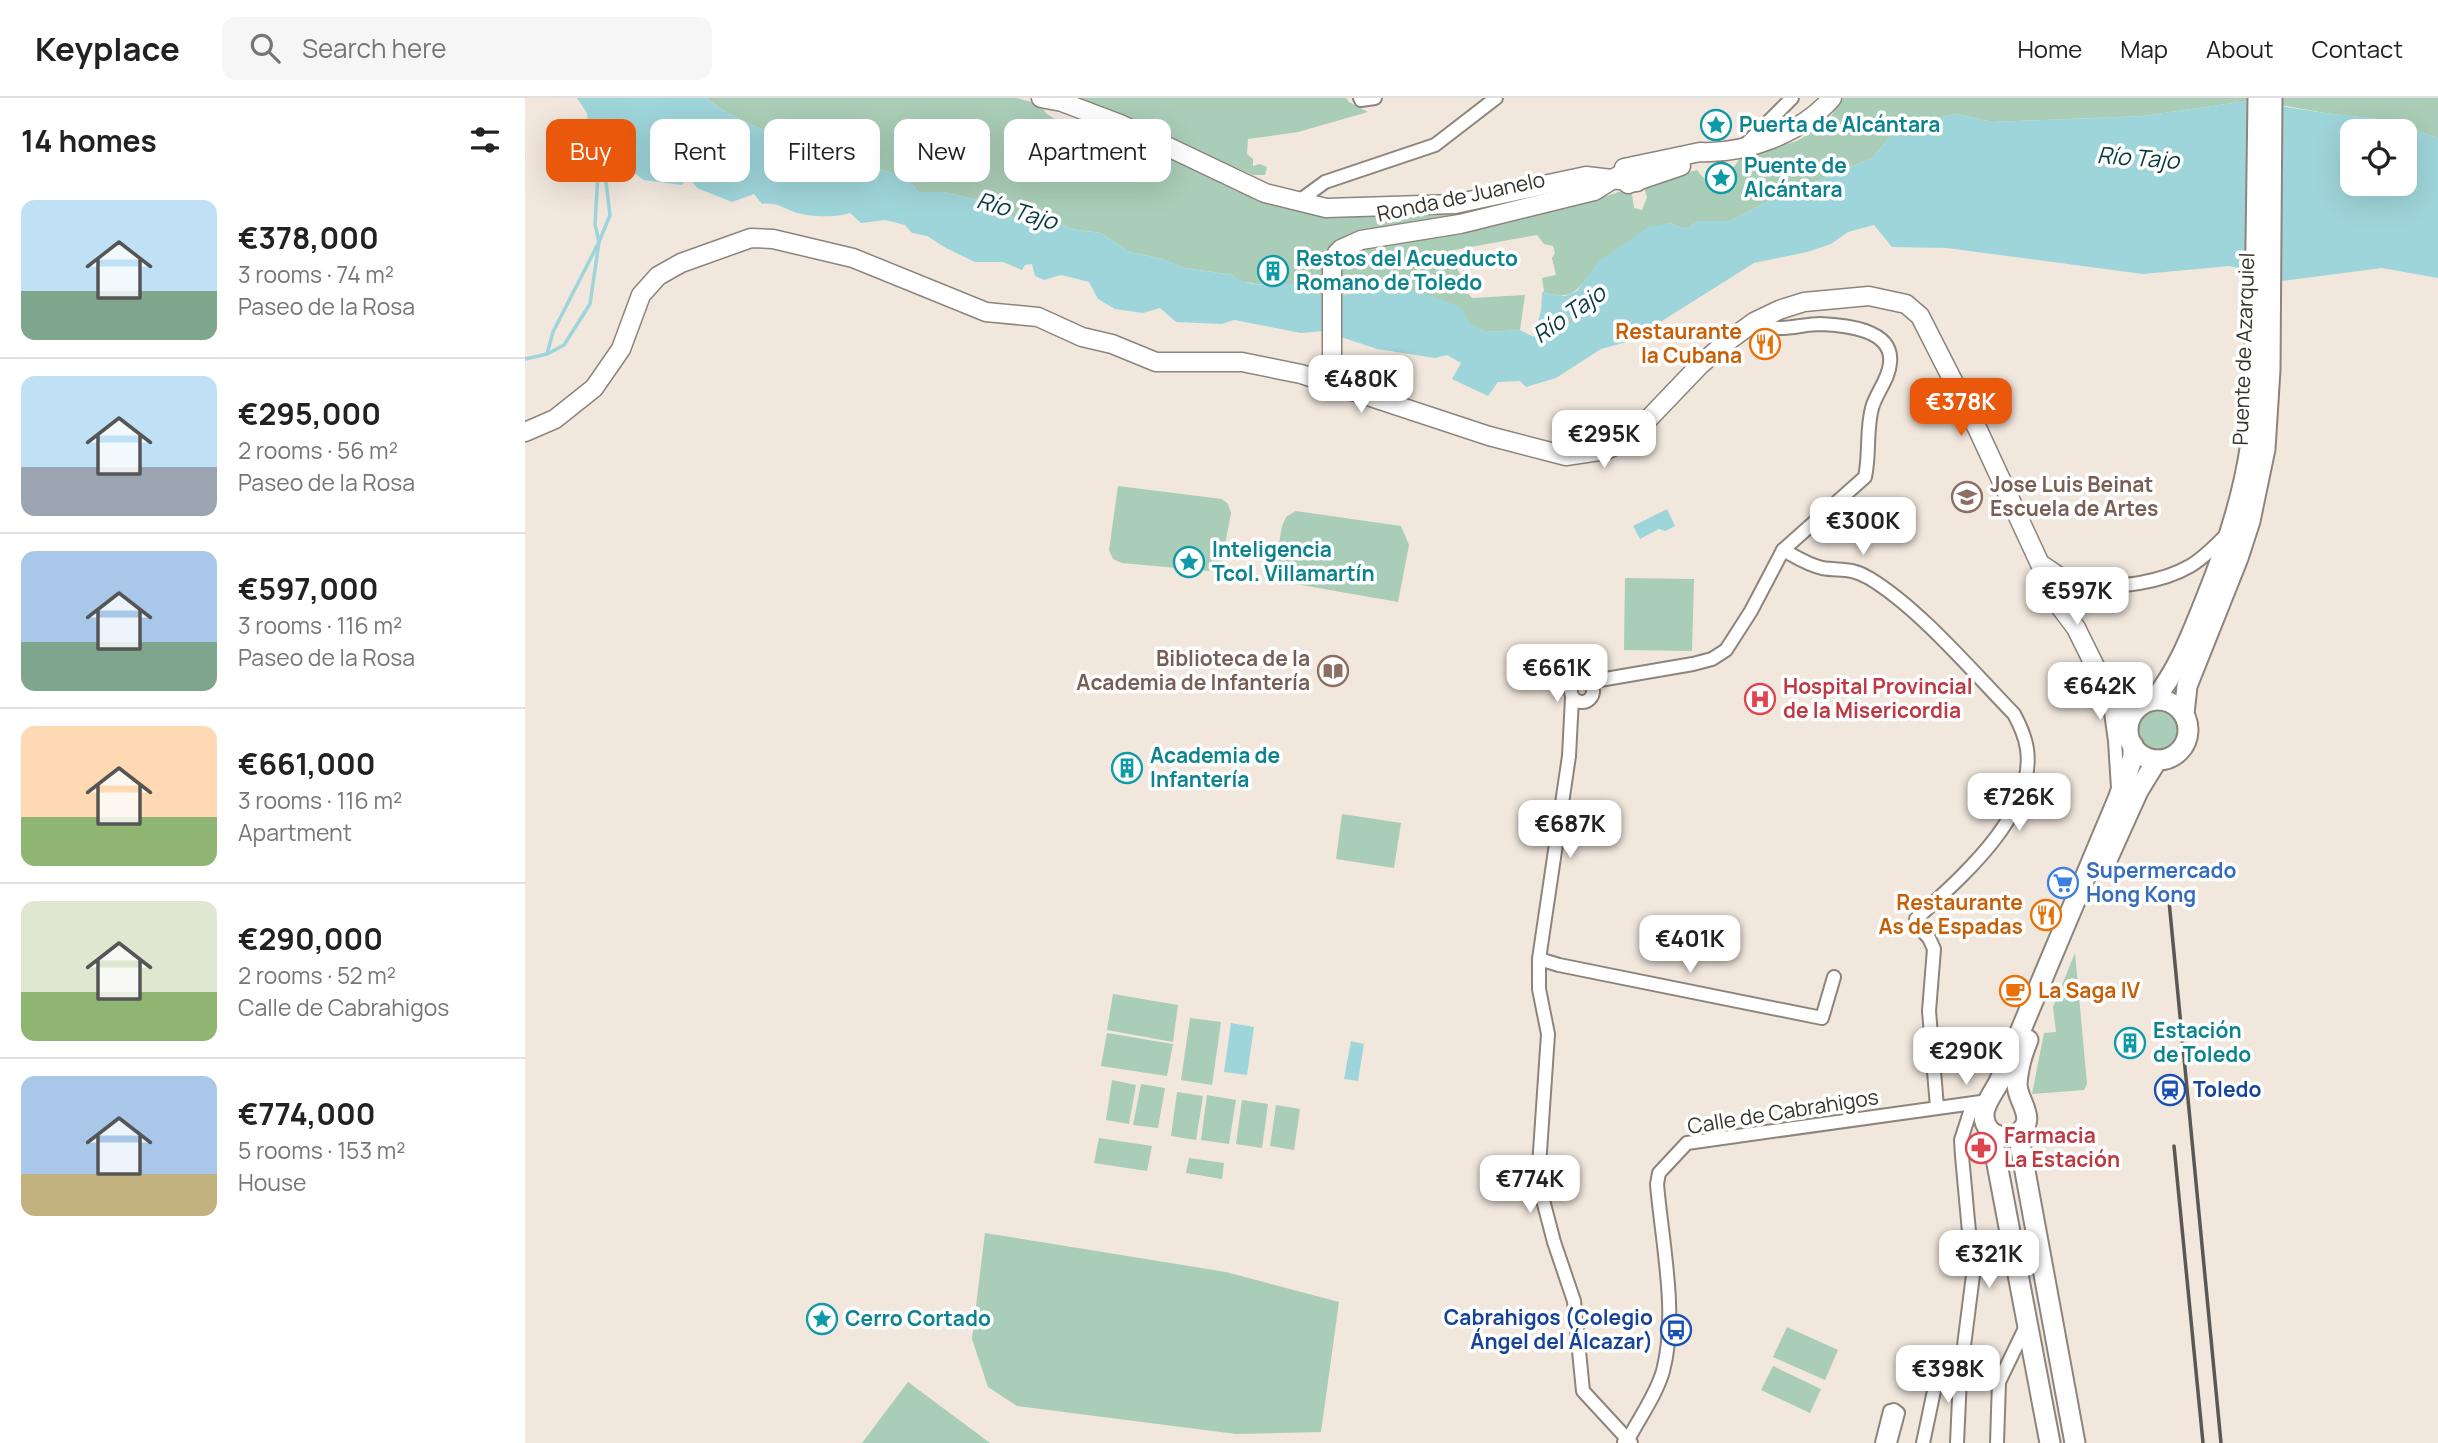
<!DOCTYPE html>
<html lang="en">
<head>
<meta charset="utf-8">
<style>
  :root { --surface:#fff; --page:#f6f6f6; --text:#222; --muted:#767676; --line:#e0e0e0; --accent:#ea580c }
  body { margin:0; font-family:Manrope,sans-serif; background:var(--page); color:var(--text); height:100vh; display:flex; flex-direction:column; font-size:26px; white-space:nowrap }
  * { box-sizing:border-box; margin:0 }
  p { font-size:23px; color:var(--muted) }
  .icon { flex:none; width:38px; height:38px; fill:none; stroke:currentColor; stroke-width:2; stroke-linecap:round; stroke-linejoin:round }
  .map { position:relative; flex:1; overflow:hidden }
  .side { display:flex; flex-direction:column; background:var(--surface); width:525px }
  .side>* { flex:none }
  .guide { position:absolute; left:21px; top:21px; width:665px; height:63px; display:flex; gap:14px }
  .controls { position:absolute; left:1815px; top:21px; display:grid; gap:14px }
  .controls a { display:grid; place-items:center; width:77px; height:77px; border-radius:14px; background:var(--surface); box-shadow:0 7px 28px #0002; font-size:35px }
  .price { position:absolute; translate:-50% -60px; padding:0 16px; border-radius:14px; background:#fff; color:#222; font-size:23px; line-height:46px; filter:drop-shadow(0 2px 4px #0008) }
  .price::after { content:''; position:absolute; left:50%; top:42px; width:21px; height:16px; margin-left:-10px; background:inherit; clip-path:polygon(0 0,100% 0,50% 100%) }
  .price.selected { background:var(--accent); color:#fff }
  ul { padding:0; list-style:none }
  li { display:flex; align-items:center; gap:21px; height:175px; padding:0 21px }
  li+li { border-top:2px solid var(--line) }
  li span { display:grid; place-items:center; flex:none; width:196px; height:140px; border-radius:14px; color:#555 }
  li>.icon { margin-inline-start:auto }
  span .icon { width:84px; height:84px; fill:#fffc; stroke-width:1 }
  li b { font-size:30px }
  h2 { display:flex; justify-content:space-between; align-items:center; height:84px; padding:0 21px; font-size:30px }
  .tag { padding:0 24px; border-radius:14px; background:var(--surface); box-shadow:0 7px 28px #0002; font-size:24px; line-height:63px }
  .tag.selected { background:var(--accent); color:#fff }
  header { display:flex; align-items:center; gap:42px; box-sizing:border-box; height:98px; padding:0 35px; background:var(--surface); border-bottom:2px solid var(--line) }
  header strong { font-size:33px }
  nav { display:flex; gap:38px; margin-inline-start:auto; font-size:24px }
  .search { width:490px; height:63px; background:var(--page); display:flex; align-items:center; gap:18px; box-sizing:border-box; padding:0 24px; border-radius:14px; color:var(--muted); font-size:26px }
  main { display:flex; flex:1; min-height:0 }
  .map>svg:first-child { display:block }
  .green { fill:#a9cdb6 }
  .water { fill:#9ed5da; fill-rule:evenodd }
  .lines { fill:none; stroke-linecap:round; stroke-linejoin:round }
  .stream { stroke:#9ed5da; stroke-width:3.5 }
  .street-casing { stroke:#8d847b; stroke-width:16 }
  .secondary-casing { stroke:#8d847b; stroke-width:21 }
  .primary-casing { stroke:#8d847b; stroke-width:23 }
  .street { stroke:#fff; stroke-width:12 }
  .secondary { stroke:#fff; stroke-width:18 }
  .primary { stroke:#fff; stroke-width:19 }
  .rail { stroke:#5b5752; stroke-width:3.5 }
  .labels { text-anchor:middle; stroke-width:7; stroke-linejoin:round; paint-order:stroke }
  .culture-label { font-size:21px; font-weight:bold; fill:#0d838f; stroke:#fff; text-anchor:start }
  .street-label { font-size:21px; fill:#36332f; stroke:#fff }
  .food-label { font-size:21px; font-weight:bold; fill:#c56008; stroke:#fff; text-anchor:end }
  .education-label { font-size:21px; font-weight:bold; fill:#785e54; stroke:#fff; text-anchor:start }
  .health-label { font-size:21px; font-weight:bold; fill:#be3a42; stroke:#fff; text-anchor:start }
  .shop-label { font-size:21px; font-weight:bold; fill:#366cbe; stroke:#fff; text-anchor:start }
  .transit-label { font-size:21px; font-weight:bold; fill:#164399; stroke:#fff; text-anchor:start }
  .water-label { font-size:23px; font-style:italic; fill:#043a3e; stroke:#fff }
</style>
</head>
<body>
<header>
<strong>Keyplace</strong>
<div class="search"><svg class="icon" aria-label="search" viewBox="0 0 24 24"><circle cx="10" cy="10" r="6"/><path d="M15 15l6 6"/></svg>Search here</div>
<nav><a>Home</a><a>Map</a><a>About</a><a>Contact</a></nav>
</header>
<main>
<section class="side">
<h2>14 homes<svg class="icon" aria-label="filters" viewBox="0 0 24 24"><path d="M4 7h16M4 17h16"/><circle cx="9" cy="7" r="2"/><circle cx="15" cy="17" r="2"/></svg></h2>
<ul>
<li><span style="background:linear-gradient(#bfe0f5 65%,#7fa58c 0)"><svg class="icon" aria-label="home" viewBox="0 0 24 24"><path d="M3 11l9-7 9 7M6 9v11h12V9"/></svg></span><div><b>€378,000</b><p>3 rooms · 74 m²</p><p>Paseo de la Rosa</p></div></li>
<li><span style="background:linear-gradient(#bfe0f5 65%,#9aa5b1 0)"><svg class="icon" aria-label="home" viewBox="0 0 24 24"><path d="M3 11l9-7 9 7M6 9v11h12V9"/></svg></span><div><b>€295,000</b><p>2 rooms · 56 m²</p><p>Paseo de la Rosa</p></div></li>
<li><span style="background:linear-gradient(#a9c7e8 65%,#7fa58c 0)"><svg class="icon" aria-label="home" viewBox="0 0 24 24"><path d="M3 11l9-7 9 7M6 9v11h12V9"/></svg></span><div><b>€597,000</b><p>3 rooms · 116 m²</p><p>Paseo de la Rosa</p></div></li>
<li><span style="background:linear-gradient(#ffd9b3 65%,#8fb573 0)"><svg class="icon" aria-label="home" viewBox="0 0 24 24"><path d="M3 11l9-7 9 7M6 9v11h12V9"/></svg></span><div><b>€661,000</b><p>3 rooms · 116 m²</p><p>Apartment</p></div></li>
<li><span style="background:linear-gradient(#dfe7d0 65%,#8fb573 0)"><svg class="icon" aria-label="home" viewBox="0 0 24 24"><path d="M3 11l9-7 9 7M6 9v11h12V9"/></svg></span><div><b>€290,000</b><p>2 rooms · 52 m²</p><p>Calle de Cabrahigos</p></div></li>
<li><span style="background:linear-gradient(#a9c7e8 70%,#c2b280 0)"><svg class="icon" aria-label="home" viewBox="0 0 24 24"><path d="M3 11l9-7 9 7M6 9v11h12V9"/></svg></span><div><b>€774,000</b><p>5 rooms · 153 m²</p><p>House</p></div></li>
</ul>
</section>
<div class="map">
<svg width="1913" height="1345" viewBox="0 0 1913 1345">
  <rect width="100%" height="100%" fill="#f1e7dd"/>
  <g class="green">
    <path d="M181,0H491L514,6L522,16L533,23L548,29L579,26L741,101L958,106L964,126L1051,108L1106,90L1109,110L1117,112L1122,99L1118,86L1172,72C1181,84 1187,88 1203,84L1205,78L1203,71L1209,69L1216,59L1272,43L1290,32L1295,35L1318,0H1722V3L1618,18L1467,24L1432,16L1375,27L1347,60L1240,105L1205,123H1174L1161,131L1144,125L1061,181C1046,201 1040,198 1017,195L1019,193L1017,180L1031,177L1027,160L1030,155L1028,148L1019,146L1012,137L923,153L935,176V186L947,200L1000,197L995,232L961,234L858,188L814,197L785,192L772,186H732L714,183L708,177L660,170L634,160L604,154L576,135L552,132L527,124L507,123L474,116L467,105L418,94H394C378,72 340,68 315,60C274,45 214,27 181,0Z"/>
    <polygon points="555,0 821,0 824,4 843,14 773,34 723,41 722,56 728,61 728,68 735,66 742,69 740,77 728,77"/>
    <polygon points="1756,0 1913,0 1913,40 1862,22 1800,15 1756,7"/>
    <polygon points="1027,218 1048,219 1048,224 1028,240 1020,237 1015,232 1021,221"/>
    <polygon points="593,388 697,401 703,406 706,415 695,474 597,465 588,461 584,452"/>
    <polygon points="771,413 876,428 884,447 873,504 748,482 757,428 761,419"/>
    <polygon points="1100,480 1169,481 1167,553 1099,552"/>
    <circle cx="1632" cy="630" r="21"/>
    <polygon points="817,716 876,725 869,770 811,761"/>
    <polygon points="1550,855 1562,986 1559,992 1507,996 1519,935 1531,934 1528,909"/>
    <polygon points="588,896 653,907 648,944 582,932"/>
    <polygon points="665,920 696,924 687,987 656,982"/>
    <polygon points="582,935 648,946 642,978 576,968"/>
    <polygon points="587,982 611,987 604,1026 581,1022"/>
    <polygon points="616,986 640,990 633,1030 608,1027"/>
    <polygon points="652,994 678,998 671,1042 646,1038"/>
    <polygon points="682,997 711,1002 704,1046 676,1042"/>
    <polygon points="717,1002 743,1006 737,1050 711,1046"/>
    <polygon points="751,1007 775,1011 769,1052 745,1048"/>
    <polygon points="574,1040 627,1048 622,1073 569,1065"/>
    <polygon points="664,1060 699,1065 697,1081 661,1075"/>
    <polygon points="460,1135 701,1174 814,1204 796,1334 711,1336 492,1308 463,1289 447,1241"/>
    <polygon points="1262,1229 1313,1252 1300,1282 1248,1259"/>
    <polygon points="1248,1268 1296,1291 1285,1315 1236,1292"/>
    <polygon points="383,1284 465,1345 337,1345"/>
  </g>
  <g class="water">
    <path d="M52,0H181C214,27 274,45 315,60C340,68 378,72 394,94H418L467,105L474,116L486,119L498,115L508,123L527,124L552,132L576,135L604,154L634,160L660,170L708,177C725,193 750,183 771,186C784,188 797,196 812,197C828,198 844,187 860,188C887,190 912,199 937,210L945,226L961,234L995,232L1009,239L1016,212L1017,195L1040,198L1052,193L1074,163L1123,129L1144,125L1161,131L1174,123H1205L1240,105L1347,60L1375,27L1432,16L1467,24L1618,18L1722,3L1800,15L1862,22L1913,40V180L1857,170L1757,183L1705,168L1618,176L1422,150L1367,149L1349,127L1323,134L1306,146L1282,154L1229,165L1105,243L1076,251L1031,280L1001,289L995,283L973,284L963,298L927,281L936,265L922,257L910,260L852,251L798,233L776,235L709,222L697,226L651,224L635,210L618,215L590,211L573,201L564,184L536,177L519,182L510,178L507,166L500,167L497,172L478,164H450L421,150L402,138L387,135L380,127L360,122L336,125L325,115C311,120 284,119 269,114C257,109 250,104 237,106L229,96L207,104L172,90L163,78L157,87L119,82L83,57L64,35L62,15ZM1827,33H1880V86H1827ZM1027,218L1048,219V224L1029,240L1020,237L1015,232L1021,221Z"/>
    <polygon points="1142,411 1150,428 1140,433 1134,431 1115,441 1108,428"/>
    <polygon points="706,925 729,929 722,977 699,974"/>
    <polygon points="826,943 839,946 833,983 819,981"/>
  </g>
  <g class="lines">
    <g class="stream">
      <polyline points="22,256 28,234 74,144 70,126 74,58"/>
      <polyline points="0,261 22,256 39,247 65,206 74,144 85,117 80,76 73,44"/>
    </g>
    <g class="street-casing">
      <g id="street">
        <polyline points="835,0 836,2 850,0"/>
        <polyline points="1220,47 1267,0"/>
        <polyline points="774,103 800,84 910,47 971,0"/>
        <path d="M1258,452C1271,459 1283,467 1297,470C1315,473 1326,469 1344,480C1394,510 1447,573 1489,616C1495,627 1500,638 1502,651C1511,717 1434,781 1391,821V826L1404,840L1409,851L1404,913L1412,1009"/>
        <path d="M1556,490C1592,488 1632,487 1665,468C1679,460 1691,447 1703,435"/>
        <circle cx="1057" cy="593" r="11"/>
        <path d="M1063,584L1168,566L1187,561L1201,552L1226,513L1258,452L1340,379C1345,356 1341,332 1347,310C1351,295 1364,281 1365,265C1369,231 1319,227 1295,226C1276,226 1254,235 1237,226L1234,222"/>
        <polyline points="1047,600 1044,658 1014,861 1014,891 1023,936 1013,1083 1029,1144 1049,1203 1058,1293 1106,1345"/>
        <polyline points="1585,607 1590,643 1593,690"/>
        <polyline points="1014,861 1034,867 1297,920 1309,879"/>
        <path d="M1099,1344L1104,1340C1115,1319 1131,1297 1138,1273C1153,1215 1137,1145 1132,1086L1134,1075L1162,1045L1463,1003"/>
        <polyline points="1357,1345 1365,1313 1369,1312 1373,1315 1365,1345"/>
        <polyline points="1398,1345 1410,1288 1411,1265"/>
        <polyline points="1432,1345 1435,1279 1448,1177 1437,1058 1436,1042 1445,1014"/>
        <polyline points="1472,1345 1474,1284 1502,1226"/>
      </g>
    </g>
    <g class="secondary-casing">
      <g id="secondary">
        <polyline points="516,0 537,4 595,26 740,95 801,110 930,106 1061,78 1112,84"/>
        <path d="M1099,70L1175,54C1221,56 1277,35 1307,0"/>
        <polyline points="1103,86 1156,68"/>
        <polyline points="804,285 807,263 807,167 812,155 816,151 836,142 935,126 1069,93 1109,68"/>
        <polyline points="0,334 30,321 69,290 96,251 116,197 133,178 156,165 226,140 248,141 328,160 461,214 513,219 557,239 587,246 631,264 717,264 776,276 964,338 1041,358 1081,352 1096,345 1110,335 1175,267 1199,246 1229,224 1254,212 1279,204 1344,198 1381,206 1395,218 1453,332 1528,494"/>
        <polyline points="1517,467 1539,482 1549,483 1556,490 1554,505 1546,510 1536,510 1528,499 1529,490 1539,482"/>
        <polyline points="1536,510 1551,530 1604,637"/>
        <polyline points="1580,592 1595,603 1620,604"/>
      </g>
    </g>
    <g class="primary-casing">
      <g id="primary">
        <path d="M1629,602C1653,572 1666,538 1680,503C1700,454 1717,403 1725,351C1732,307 1730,262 1730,218C1731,145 1732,73 1733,0"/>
        <circle cx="1633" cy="632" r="30"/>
        <polyline points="1659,616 1662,588 1713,460 1725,423 1740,351 1745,272 1747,0"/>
        <polyline points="1581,764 1613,693 1632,662"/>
        <path d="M1466,1034C1474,1039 1483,1042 1492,1036C1514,1021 1492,1004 1492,986C1493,971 1497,956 1503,942"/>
        <polyline points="1493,1035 1550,1345"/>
        <path d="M1525,1345L1466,1034C1450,1016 1465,1001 1474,984L1593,701L1608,659V647"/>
      </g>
    </g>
    <use href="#street" class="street"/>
    <use href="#secondary" class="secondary"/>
    <use href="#primary" class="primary"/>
    <g class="rail">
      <polyline points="1644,803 1696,1345"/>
      <polyline points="1649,1048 1678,1345"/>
    </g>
  </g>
  <defs>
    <g id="sight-ring" transform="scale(1.575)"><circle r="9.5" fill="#fff" stroke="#0f9aa8" stroke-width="1.5"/><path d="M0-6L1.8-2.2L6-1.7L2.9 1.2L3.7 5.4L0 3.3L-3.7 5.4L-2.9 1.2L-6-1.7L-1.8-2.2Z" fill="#0f9aa8"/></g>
    <g id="building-ring" transform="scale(1.575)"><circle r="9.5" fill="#fff" stroke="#0f9aa8" stroke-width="1.5"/><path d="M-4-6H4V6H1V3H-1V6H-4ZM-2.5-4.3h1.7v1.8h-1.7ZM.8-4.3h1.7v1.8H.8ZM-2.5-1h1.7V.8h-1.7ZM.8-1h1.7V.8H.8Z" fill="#0f9aa8"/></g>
    <g id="restaurant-ring" transform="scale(1.575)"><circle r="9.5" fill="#fff" stroke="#e8710a" stroke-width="1.5"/><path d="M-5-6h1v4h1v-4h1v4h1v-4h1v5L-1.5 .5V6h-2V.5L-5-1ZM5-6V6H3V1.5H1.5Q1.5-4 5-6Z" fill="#e8710a"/></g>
    <g id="school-ring" transform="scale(1.575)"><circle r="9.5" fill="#fff" stroke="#8d6e63" stroke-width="1.5"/><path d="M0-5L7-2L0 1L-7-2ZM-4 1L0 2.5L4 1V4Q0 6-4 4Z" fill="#8d6e63"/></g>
    <g id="library-ring" transform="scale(1.575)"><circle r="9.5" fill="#fff" stroke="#8d6e63" stroke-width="1.5"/><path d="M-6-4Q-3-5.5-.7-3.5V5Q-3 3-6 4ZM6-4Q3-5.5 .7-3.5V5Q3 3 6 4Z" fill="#8d6e63"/></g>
    <g id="hospital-ring" transform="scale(1.575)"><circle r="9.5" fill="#fff" stroke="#e0444e" stroke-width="1.5"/><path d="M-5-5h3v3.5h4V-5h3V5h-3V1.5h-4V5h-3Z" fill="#e0444e"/></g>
    <g id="supermarket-ring" transform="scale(1.575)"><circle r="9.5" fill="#fff" stroke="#3f7fe0" stroke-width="1.5"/><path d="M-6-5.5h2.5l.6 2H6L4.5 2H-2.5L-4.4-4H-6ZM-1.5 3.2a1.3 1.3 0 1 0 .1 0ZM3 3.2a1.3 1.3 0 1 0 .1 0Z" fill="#3f7fe0"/></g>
    <g id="cafe-ring" transform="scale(1.575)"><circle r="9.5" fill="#fff" stroke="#e8710a" stroke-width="1.5"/><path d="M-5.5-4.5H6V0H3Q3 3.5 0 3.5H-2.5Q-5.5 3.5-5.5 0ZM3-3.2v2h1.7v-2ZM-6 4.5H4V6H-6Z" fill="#e8710a"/></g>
    <g id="station-ring" transform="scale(1.575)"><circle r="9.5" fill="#fff" stroke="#1a4fb4" stroke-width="1.5"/><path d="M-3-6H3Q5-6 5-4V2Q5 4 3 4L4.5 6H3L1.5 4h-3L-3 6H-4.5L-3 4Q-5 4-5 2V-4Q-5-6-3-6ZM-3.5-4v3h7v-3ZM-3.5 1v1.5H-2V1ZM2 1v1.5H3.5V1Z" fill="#1a4fb4"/></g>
    <g id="pharmacy-ring" transform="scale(1.575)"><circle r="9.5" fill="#fff" stroke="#e0444e" stroke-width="1.5"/><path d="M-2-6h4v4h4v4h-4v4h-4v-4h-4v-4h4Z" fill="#e0444e"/></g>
    <g id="bus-ring" transform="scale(1.575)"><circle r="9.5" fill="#fff" stroke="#1a4fb4" stroke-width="1.5"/><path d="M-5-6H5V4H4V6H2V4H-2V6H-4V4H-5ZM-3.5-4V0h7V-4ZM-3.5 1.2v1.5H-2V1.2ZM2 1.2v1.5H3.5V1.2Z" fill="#1a4fb4"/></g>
  </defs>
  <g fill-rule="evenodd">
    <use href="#sight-ring" x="1191" y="27"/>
    <use href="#sight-ring" x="1196" y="80"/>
    <use href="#building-ring" x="748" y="173"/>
    <use href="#restaurant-ring" x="1240" y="246"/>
    <use href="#school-ring" x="1442" y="399"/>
    <use href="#sight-ring" x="664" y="464"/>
    <use href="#library-ring" x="808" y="573"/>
    <use href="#hospital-ring" x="1235" y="601"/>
    <use href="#building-ring" x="602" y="670"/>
    <use href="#supermarket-ring" x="1538" y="785"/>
    <use href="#restaurant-ring" x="1521" y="817"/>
    <use href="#cafe-ring" x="1490" y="893"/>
    <use href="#building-ring" x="1605" y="945"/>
    <use href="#station-ring" x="1645" y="992"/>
    <use href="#pharmacy-ring" x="1456" y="1050"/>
    <use href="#sight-ring" x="297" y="1221"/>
    <use href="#bus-ring" x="1151" y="1232"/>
  </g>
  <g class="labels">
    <g class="culture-label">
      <text x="1214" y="34">Puerta de Alcántara</text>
      <text x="1219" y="75">Puente de<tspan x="1219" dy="24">Alcántara</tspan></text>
      <text x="771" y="168">Restos del Acueducto<tspan x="771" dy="24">Romano de Toledo</tspan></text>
      <text x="687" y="459">Inteligencia<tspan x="687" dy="24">Tcol. Villamartín</tspan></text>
      <text x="625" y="665">Academia de<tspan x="625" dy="24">Infantería</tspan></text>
      <text x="1628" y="940">Estación<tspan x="1628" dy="24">de Toledo</tspan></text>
      <text x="320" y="1228">Cerro Cortado</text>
    </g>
    <g class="street-label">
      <text transform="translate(936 99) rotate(-12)" y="7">Ronda de Juanelo</text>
      <text transform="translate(1719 251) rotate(-88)" y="7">Puente de Azarquiel</text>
      <text transform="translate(1258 1014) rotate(-9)" y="7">Calle de Cabrahigos</text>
    </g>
    <g class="food-label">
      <text x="1217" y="241">Restaurante<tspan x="1217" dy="24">la Cubana</tspan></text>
      <text x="1498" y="812">Restaurante<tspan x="1498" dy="24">As de Espadas</tspan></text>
      <text x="1513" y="900" text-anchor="start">La Saga IV</text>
    </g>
    <g class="education-label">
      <text x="1465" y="394">Jose Luis Beinat<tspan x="1465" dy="24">Escuela de Artes</tspan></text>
      <text x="785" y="568" text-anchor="end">Biblioteca de la<tspan x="785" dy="24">Academia de Infantería</tspan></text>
    </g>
    <g class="health-label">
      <text x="1258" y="596">Hospital Provincial<tspan x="1258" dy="24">de la Misericordia</tspan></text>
      <text x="1479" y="1045">Farmacia<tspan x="1479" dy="24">La Estación</tspan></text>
    </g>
    <g class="shop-label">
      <text x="1561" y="780">Supermercado<tspan x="1561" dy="24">Hong Kong</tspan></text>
    </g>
    <g class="transit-label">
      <text x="1668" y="999">Toledo</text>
      <text x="1128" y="1227" text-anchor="end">Cabrahigos (Colegio<tspan x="1128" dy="24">Ángel del Álcazar)</tspan></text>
    </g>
    <g class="water-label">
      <text transform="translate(1613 60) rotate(4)" y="8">Río Tajo</text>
      <text transform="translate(492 113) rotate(16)" y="8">Río Tajo</text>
      <text transform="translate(1044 216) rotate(-35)" y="8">Río Tajo</text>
    </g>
  </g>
</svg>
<div class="controls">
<a><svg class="icon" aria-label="locate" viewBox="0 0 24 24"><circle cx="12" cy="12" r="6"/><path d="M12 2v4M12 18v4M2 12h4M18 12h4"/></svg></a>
</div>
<b class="price" style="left:836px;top:317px">€480K</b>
<b class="price selected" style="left:1436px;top:340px">€378K</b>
<b class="price" style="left:1079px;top:372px">€295K</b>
<b class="price" style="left:1338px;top:459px">€300K</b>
<b class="price" style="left:1552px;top:529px">€597K</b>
<b class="price" style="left:1032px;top:606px">€661K</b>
<b class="price" style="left:1575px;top:624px">€642K</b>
<b class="price" style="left:1494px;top:735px">€726K</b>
<b class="price" style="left:1045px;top:762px">€687K</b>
<b class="price" style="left:1165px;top:877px">€401K</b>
<b class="price" style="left:1441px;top:989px">€290K</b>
<b class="price" style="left:1005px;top:1117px">€774K</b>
<b class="price" style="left:1464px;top:1192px">€321K</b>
<b class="price" style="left:1423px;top:1307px">€398K</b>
<div class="guide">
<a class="tag selected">Buy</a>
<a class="tag">Rent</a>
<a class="tag">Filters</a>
<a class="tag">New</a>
<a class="tag">Apartment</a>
</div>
</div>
</main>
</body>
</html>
